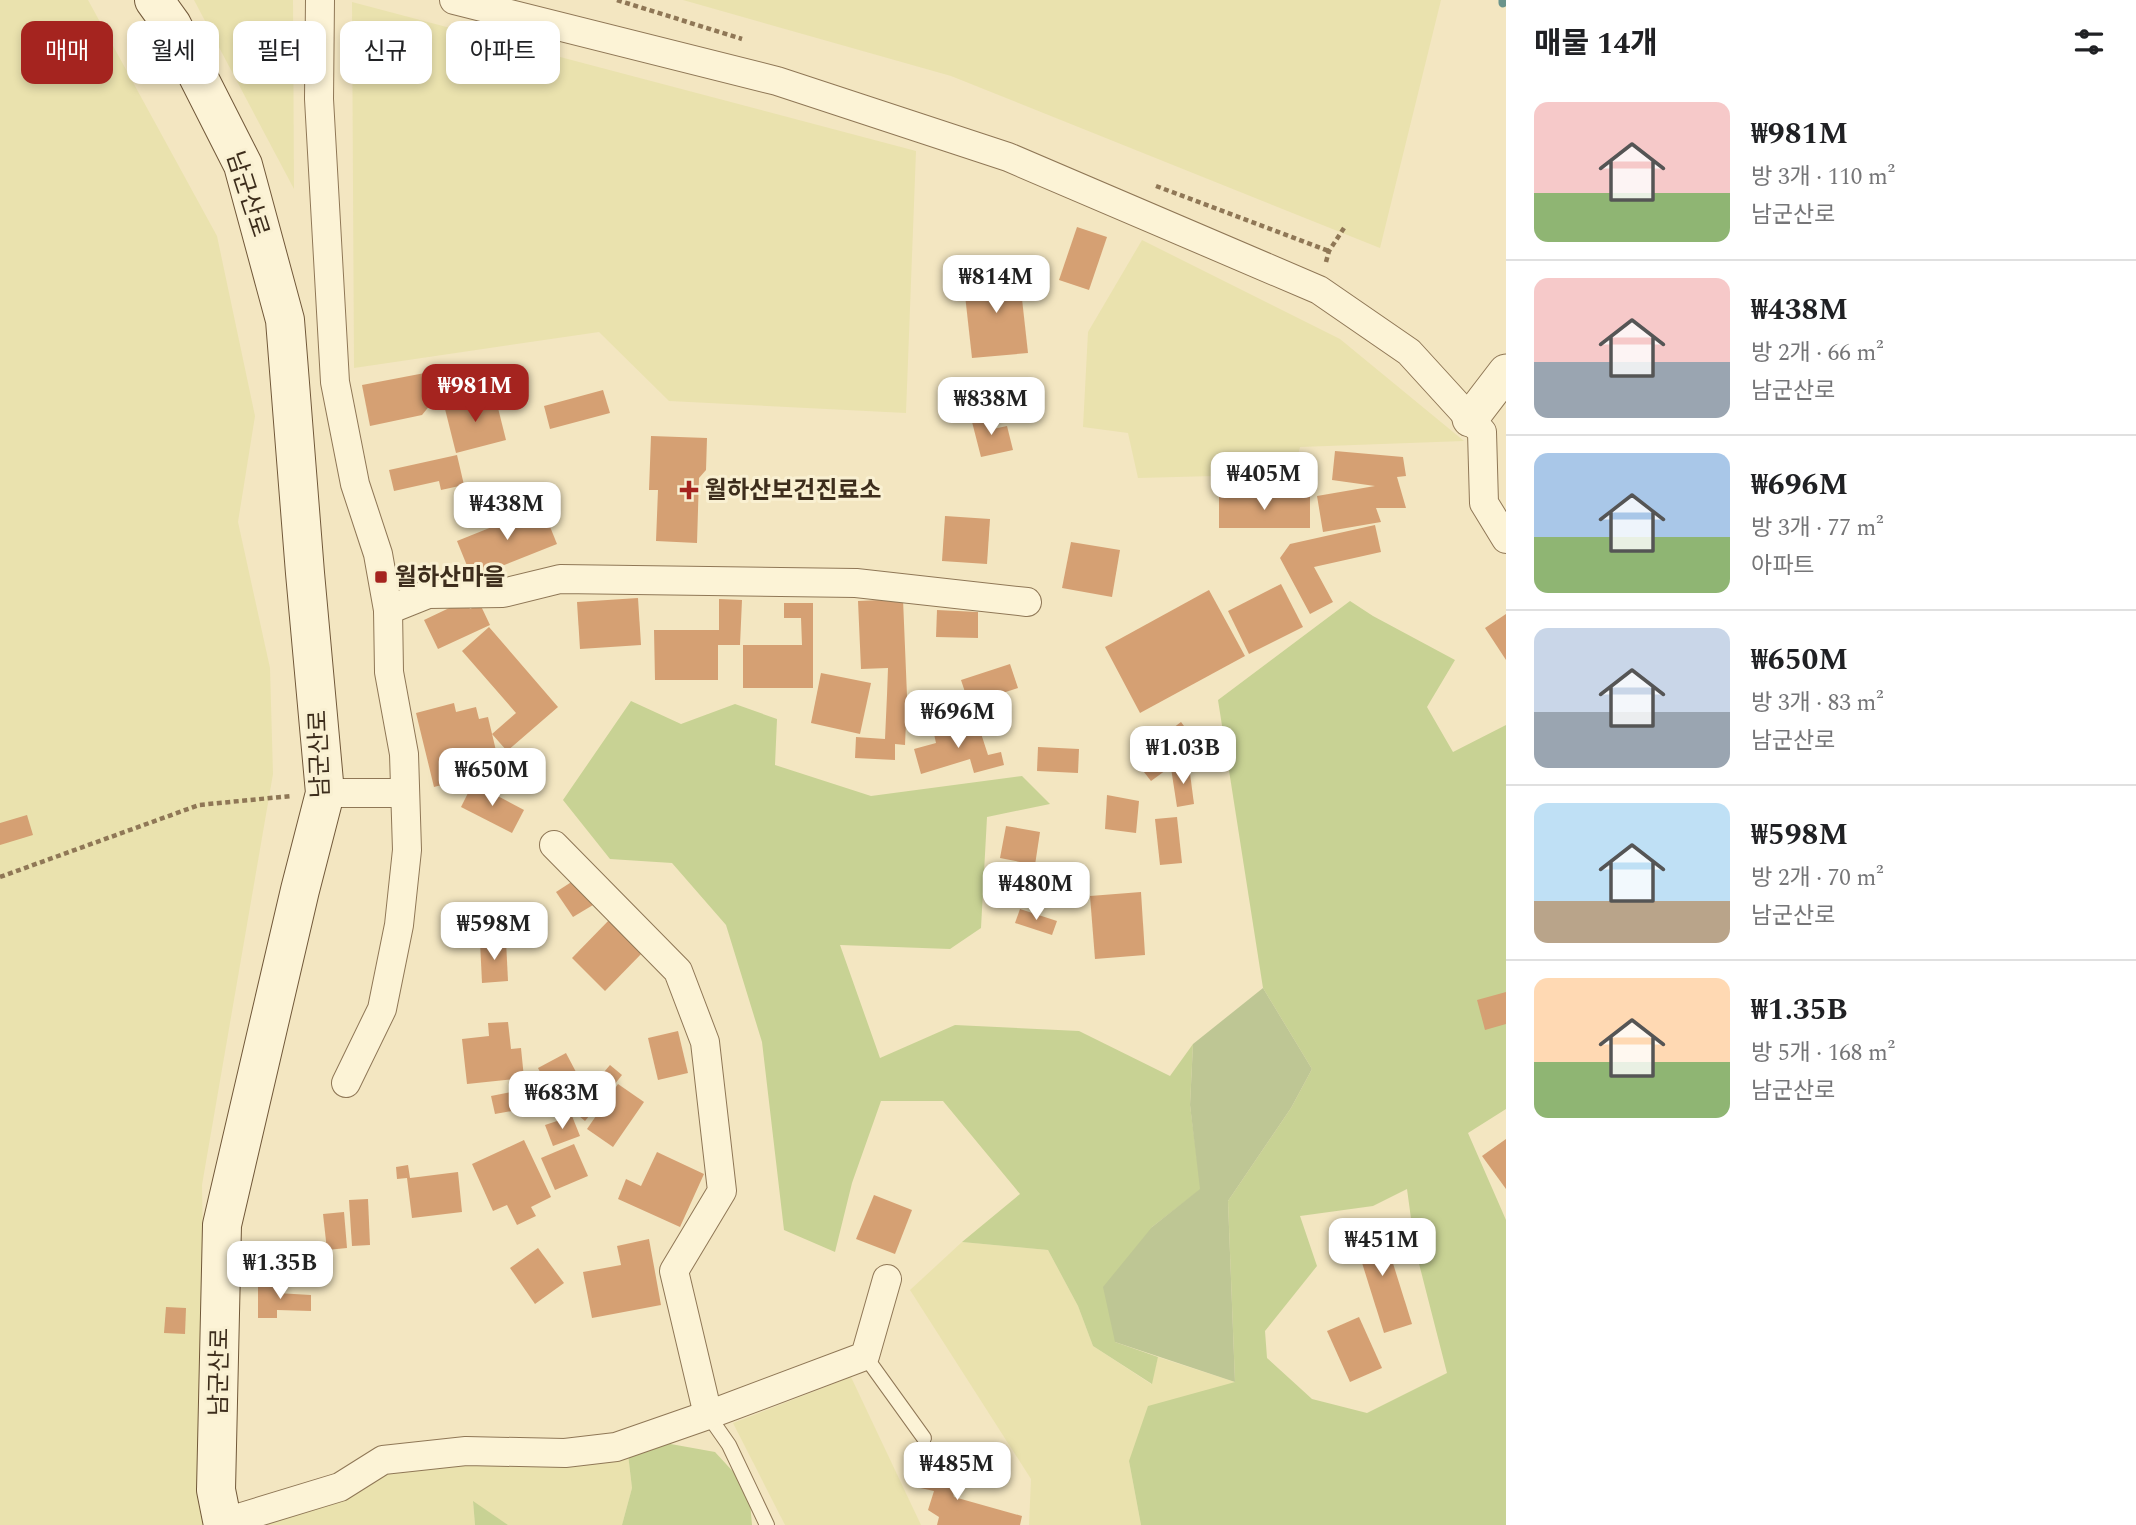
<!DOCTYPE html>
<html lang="ko">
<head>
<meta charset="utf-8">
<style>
  :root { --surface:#fff; --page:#f6f6f6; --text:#202124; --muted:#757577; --line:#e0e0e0; --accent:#a5241f }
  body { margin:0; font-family:Spectral,"Noto Sans KR",serif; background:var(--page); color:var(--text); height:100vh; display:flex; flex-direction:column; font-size:26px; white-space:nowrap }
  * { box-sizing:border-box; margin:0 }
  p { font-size:23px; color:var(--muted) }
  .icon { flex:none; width:38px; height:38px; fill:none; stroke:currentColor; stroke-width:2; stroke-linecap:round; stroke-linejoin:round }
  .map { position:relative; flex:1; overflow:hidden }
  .drawer { display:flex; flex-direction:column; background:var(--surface); width:630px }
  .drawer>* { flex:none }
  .guide { position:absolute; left:21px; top:21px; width:665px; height:63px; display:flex; gap:14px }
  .price { position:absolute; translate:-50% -60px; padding:0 16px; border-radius:14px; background:#fff; color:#222; font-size:23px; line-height:46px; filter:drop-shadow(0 2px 4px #0008) }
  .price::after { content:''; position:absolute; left:50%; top:42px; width:21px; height:16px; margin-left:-10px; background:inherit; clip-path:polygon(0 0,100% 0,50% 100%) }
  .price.on { background:var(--accent); color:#fff }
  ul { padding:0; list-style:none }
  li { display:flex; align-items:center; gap:21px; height:175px; padding:0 28px }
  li+li { border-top:2px solid var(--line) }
  li span { display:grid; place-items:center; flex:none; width:196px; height:140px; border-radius:14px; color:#555 }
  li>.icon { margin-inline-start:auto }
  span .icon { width:84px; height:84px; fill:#fffc; stroke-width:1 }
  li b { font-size:30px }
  h2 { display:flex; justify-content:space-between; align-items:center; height:84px; padding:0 28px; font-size:30px }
  .pill { padding:0 24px; border-radius:14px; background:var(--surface); box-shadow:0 4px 10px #0003; font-size:24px; line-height:63px }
  .pill.on { background:var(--accent); color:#fff }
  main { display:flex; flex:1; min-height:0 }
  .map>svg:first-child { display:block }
  .farmland { fill:#eae2ae }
  .green { fill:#c8d294; fill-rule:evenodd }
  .cemetery { fill:#bec694 }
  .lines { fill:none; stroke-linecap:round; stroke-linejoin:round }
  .stream { stroke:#6a948c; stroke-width:9 }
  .building { fill:#d5a073 }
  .service-casing { stroke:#8f7756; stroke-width:16 }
  .minor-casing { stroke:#8f7756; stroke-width:30 }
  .tertiary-casing { stroke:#8f7756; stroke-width:37 }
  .secondary-casing { stroke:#715839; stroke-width:40 }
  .path { stroke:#8f7756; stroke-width:4.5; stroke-dasharray:5 3.5; stroke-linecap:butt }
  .service { stroke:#fcf3d6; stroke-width:14 }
  .minor { stroke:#fcf3d6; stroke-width:28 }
  .tertiary { stroke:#fcf3d6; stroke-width:35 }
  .secondary { stroke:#fcf3d6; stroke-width:38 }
  .poi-dot { fill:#a5241f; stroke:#f9f0d2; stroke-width:2.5 }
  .labels { text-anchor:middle; stroke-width:6; stroke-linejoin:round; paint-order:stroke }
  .street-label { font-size:24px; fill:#3d2d1c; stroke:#f9f0d2 }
  .poi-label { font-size:24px; font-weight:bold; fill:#3d2d1c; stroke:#f9f0d2; text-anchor:start }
</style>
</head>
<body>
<main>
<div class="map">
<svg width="1506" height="1525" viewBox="0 0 1506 1525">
  <rect width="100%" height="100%" fill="#f3e6c1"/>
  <g class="farmland">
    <polygon points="0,0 88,0 217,236 255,416 238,522 270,668 273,774 202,1185 208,1525 0,1525"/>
    <polygon points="194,0 293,0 294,189"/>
    <polygon points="683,0 1441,0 1380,248 951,76"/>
    <polygon points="352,2 916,151 906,413 669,401 599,332 354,368"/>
    <polygon points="1142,240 1340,339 1464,441 1300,447 1293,474 1138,478 1128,433 1083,427 1088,332"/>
    <polygon points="962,1242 1048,1250 1078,1306 1093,1346 1151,1384 1158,1357 1235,1382 1129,1461 1141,1525 1029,1525 1031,1479 910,1290"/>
    <polygon points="851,1377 921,1525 785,1525 733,1423"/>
    <polygon points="628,1454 632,1488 622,1525 508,1525 473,1502 475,1525 263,1525 383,1470"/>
  </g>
  <g class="green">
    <path d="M1350,601L1373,616L1455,660L1427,707L1453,752L1506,725V1109L1468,1133L1506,1220V1525H1141L1129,1461L1148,1406L1235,1382L1228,1201L1291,1108L1312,1069L1263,988L1218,700ZM1407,1189L1415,1248L1447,1373L1367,1413L1312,1399L1267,1358L1265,1331L1317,1266L1300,1216L1373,1206Z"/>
    <polygon points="631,701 681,724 735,704 777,719 775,765 871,796 1022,776 1050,804 987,817 981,928 950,949 840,945 880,1058 955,1025 1079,1031 1170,1076 1193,1044 1190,1105 1201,1189 1152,1227 1115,1342 1158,1357 1152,1384 1093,1346 1078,1306 1048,1250 962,1242 1020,1194 943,1101 881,1101 852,1183 835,1252 784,1230 762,1042 726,925 672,863 610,859 563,800"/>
    <polygon points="654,1441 715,1452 749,1489 752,1525 622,1525 632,1488 628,1454"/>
    <polygon points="473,1501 508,1525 475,1525"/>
  </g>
  <polygon class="cemetery" points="1263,988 1312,1069 1291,1108 1228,1201 1235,1382 1115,1342 1103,1287 1152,1227 1200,1189 1190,1105 1193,1044"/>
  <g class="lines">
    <polyline class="stream" points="1503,3 1503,0"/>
  </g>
  <g class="building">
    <polygon points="1077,227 1107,237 1089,290 1059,280"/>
    <polygon points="1019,272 1028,353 972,358 963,277"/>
    <polygon points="430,372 435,399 422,415 370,426 362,385"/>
    <polygon points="603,390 610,413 550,429 544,406"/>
    <polygon points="495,396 506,440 456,453 445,409"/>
    <polygon points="988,413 993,429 1007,426 1013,450 981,457 971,418"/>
    <polygon points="651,436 707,438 706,470 699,478 697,543 656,541 658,490 649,490"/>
    <polygon points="1335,451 1403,457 1406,476 1397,477 1406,508 1376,508 1381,522 1323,532 1317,496 1375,486 1332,480"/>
    <polygon points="457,455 464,485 441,490 439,481 394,491 389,470"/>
    <rect x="1219" y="496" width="91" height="32"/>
    <polygon points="542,507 557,544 472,578 457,541"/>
    <polygon points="945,516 990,519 987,564 942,561"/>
    <polygon points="1375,525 1381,552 1314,567 1333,602 1310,614 1280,558 1290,544"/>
    <polygon points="1071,542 1120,550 1112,597 1062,588"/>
    <polygon points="1281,584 1303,627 1249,654 1228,611"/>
    <polygon points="1209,590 1245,656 1140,713 1105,647"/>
    <polygon points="638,598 641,645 580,649 577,602"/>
    <polygon points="719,599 742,600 740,645 718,645 718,680 655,680 654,630 719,630"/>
    <polygon points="903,599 907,696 905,745 895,744 895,760 855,758 856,737 885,739 887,695 888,668 861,669 858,601"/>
    <polygon points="466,600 470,609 480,604 490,625 438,649 424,620"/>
    <polygon points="784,603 813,603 813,688 743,688 743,645 802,645 801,618 784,618"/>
    <polygon points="937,610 978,612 978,638 936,637"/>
    <polygon points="1506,614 1506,660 1485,628"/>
    <polygon points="489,627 558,707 507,751 492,734 516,713 462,651"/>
    <polygon points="1010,664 1018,688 969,704 961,680"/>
    <polygon points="821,673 871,683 860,734 811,723"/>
    <polygon points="454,703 456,712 476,707 479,719 488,717 498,759 457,769 460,780 434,787 416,713"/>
    <polygon points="977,721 988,755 1001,752 1004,765 974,773 970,759 921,774 914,749 936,743 934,734"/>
    <polygon points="1181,722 1199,746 1151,781 1133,758"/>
    <polygon points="1038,747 1079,749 1078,773 1037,771"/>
    <polygon points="1189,766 1194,804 1177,807 1171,768"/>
    <polygon points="473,783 524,810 512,833 461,807"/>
    <polygon points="1107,795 1139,801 1136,833 1105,829"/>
    <polygon points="27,815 33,835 0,845 0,823"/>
    <polygon points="1177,817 1182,863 1160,865 1155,819"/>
    <polygon points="1006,826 1040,832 1035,865 1000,858"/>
    <polygon points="576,879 593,905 573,917 556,892"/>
    <polygon points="1141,892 1145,955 1095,959 1090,896"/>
    <polygon points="1020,909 1057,921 1052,935 1015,923"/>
    <polygon points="612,917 645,950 605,991 572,958"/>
    <polygon points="480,941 506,941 508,981 482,983"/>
    <polygon points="1506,992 1506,1024 1485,1030 1477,1000"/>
    <polygon points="508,1022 511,1049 521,1048 524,1078 467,1084 462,1039 489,1036 488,1023"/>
    <polygon points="678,1031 688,1073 658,1080 648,1038"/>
    <polygon points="566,1053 586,1091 557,1106 538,1068"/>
    <polygon points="610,1065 622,1075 585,1121 572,1110"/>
    <polygon points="618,1084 644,1102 613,1147 587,1129"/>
    <polygon points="541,1086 545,1105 495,1114 491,1096"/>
    <polygon points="572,1116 580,1136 553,1146 545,1125"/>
    <polygon points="1506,1139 1506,1189 1482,1156"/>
    <polygon points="524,1140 551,1197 531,1207 536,1216 517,1225 507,1205 493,1211 472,1164"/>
    <polygon points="574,1144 588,1176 555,1190 541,1158"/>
    <polygon points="657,1152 704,1174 680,1227 618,1199 626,1179 641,1186"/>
    <polygon points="408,1165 410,1178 458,1172 462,1212 412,1218 407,1178 397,1179 396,1167"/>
    <polygon points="874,1195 912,1210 895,1254 856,1239"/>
    <polygon points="368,1199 370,1245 352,1246 349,1200"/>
    <polygon points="344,1212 347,1248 327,1250 323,1214"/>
    <polygon points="1380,1222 1412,1324 1384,1333 1352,1231"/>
    <polygon points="649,1239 661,1305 592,1318 583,1272 621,1265 617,1246"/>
    <polygon points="538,1248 564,1283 535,1304 510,1268"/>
    <polygon points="258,1283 277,1283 277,1293 311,1295 311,1311 277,1310 277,1318 258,1318"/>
    <polygon points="166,1307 186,1308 185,1334 164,1333"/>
    <polygon points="1359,1317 1382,1368 1350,1382 1327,1331"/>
    <polygon points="943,1462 954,1497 1022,1516 1020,1525 937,1525 939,1517 928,1510 934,1491 916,1487 911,1468"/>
  </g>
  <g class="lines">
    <g class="service-casing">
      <g id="service">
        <polyline points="865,1356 924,1438"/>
        <polyline points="708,1415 729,1445 767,1525"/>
      </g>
    </g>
    <g class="minor-casing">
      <g id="minor">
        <polyline points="320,0 319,99 335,382 355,484 378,554 388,610 389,672 404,754 407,850 399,925 382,1009 346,1083"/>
        <polyline points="454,0 777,81 1008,157 1319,290 1409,352 1482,432 1484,503 1506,539"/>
        <polyline points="388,610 428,594 503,593 560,579 856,583 1027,602"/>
        <polyline points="325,793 405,793"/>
        <polyline points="708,1415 865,1356 887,1279"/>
        <polyline points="222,1523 340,1487 383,1460 466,1451 565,1453 616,1447 708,1415 674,1271 722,1191 705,1042 678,971 554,845"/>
      </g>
    </g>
    <g class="tertiary-casing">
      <polyline id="tertiary" points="1470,419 1506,372"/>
    </g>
    <g class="secondary-casing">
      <polyline id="secondary" points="154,0 172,25 243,165 285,320 305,573 325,793 300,890 222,1225 216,1490 223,1525"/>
    </g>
    <g class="path">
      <polyline points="617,0 742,39"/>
      <polyline points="1156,186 1329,251"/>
      <polyline points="1326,262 1329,251 1344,228"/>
      <polyline points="0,877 199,805 291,796"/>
    </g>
    <use href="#service" class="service"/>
    <use href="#minor" class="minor"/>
    <use href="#tertiary" class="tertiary"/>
    <use href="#secondary" class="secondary"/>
  </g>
  <g class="poi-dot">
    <path d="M685.5 479.5h7v7h7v7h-7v7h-7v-7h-7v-7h7z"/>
    <rect x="374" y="570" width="14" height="14" rx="3.5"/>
  </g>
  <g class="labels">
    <g class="street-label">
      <text transform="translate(248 194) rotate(72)" y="8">남군산로</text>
      <text transform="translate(319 754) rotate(-92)" y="8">남군산로</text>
      <text transform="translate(219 1372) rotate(-89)" y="8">남군산로</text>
    </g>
    <g class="poi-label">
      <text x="705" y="498">월하산보건진료소</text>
      <text x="395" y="585">월하산마을</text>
    </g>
  </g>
</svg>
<b class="price" style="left:996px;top:315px">₩814M</b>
<b class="price on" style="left:475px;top:424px">₩981M</b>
<b class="price" style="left:991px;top:437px">₩838M</b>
<b class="price" style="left:1264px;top:512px">₩405M</b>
<b class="price" style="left:507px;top:542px">₩438M</b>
<b class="price" style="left:958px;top:750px">₩696M</b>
<b class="price" style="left:1183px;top:786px">₩1.03B</b>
<b class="price" style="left:492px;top:808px">₩650M</b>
<b class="price" style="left:1036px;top:922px">₩480M</b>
<b class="price" style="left:494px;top:962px">₩598M</b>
<b class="price" style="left:562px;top:1131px">₩683M</b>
<b class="price" style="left:1382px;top:1278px">₩451M</b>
<b class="price" style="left:280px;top:1301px">₩1.35B</b>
<b class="price" style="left:957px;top:1502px">₩485M</b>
<div class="guide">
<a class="pill on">매매</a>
<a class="pill">월세</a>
<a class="pill">필터</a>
<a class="pill">신규</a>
<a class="pill">아파트</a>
</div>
</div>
<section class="drawer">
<h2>매물 14개<svg class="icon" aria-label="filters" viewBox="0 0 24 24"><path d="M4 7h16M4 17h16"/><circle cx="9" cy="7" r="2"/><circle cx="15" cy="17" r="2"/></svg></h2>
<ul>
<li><span style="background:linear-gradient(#f6c9c9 65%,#8fb573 0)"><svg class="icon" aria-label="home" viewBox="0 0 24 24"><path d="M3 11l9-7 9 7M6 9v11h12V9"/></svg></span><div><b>₩981M</b><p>방 3개 · 110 m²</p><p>남군산로</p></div></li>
<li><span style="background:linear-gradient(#f6c9c9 60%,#9aa5b1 0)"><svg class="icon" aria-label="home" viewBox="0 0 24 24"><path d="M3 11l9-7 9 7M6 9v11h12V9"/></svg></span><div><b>₩438M</b><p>방 2개 · 66 m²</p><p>남군산로</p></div></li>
<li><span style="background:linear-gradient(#a9c7e8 60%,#8fb573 0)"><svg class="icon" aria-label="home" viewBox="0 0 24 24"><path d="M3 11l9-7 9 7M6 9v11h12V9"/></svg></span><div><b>₩696M</b><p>방 3개 · 77 m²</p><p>아파트</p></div></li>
<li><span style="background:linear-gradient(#c9d6e8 60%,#9aa5b1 0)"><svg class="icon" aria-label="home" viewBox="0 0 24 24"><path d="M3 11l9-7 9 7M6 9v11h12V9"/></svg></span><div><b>₩650M</b><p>방 3개 · 83 m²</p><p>남군산로</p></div></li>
<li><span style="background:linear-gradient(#bfe0f5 70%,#b9a48a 0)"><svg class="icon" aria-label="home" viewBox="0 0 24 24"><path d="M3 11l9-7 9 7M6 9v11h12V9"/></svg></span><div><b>₩598M</b><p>방 2개 · 70 m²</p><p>남군산로</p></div></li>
<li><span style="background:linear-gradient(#ffd9b3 60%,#8fb573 0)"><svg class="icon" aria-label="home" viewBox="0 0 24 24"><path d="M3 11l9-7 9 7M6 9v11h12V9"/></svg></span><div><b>₩1.35B</b><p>방 5개 · 168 m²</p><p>남군산로</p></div></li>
</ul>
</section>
</main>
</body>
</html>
